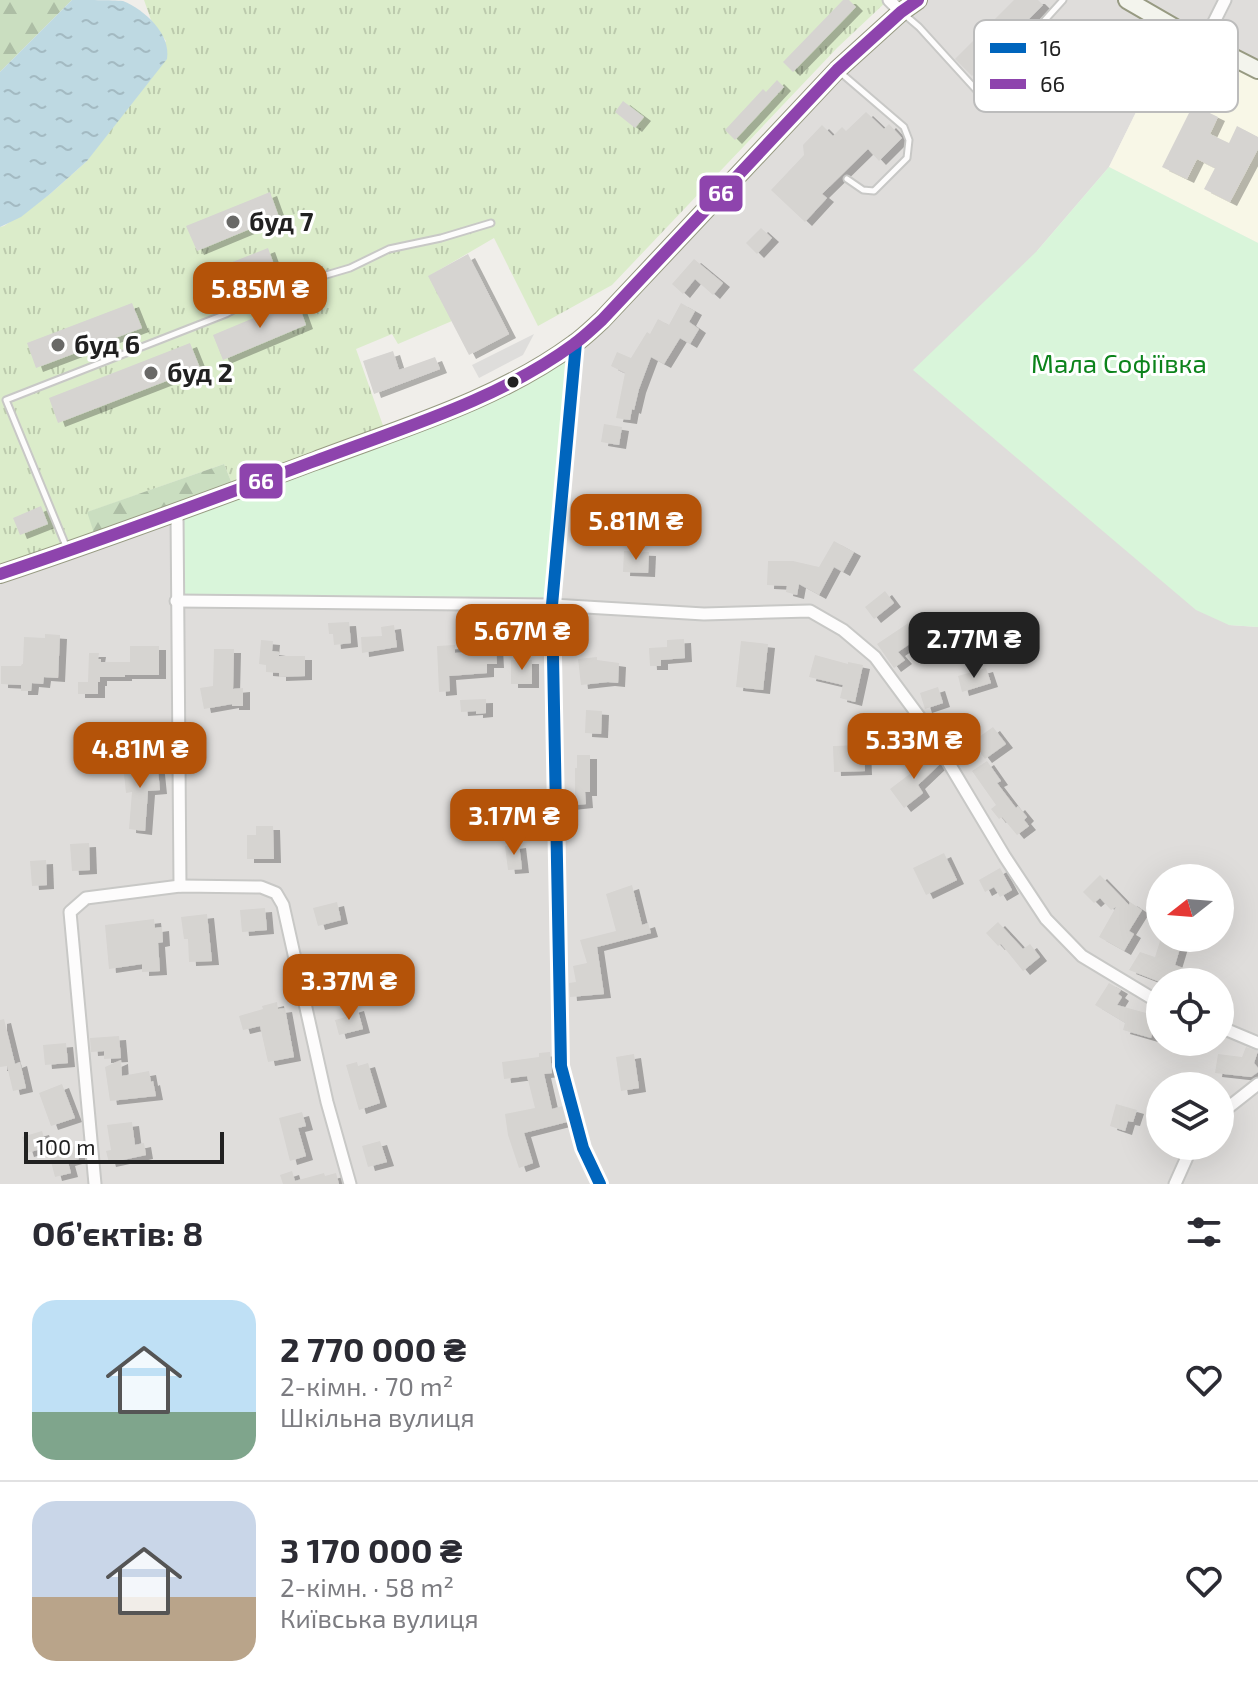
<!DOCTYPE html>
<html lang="uk">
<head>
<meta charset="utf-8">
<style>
  :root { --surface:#fff; --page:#f2f2f3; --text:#2b2b33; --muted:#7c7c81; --line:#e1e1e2; --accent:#b45309 }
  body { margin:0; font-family:"Exo 2",sans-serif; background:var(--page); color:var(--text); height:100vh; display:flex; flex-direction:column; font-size:30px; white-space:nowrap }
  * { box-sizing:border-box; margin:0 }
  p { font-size:26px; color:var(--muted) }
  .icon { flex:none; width:44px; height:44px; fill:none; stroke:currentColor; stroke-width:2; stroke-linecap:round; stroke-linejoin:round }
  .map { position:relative; height:1184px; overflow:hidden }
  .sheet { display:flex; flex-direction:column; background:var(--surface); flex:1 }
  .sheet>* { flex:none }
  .needle { width:52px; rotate:253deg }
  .controls { position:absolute; left:1146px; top:864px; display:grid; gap:16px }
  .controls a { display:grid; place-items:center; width:88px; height:88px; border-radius:50%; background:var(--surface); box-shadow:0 8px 32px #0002; font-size:40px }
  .scale { position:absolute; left:24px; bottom:20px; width:200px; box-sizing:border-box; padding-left:8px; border:4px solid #212121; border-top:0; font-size:22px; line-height:28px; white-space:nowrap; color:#212121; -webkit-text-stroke:6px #fff; paint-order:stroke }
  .price { position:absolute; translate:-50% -68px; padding:0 18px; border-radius:16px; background:var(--accent); color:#fff; font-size:26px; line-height:52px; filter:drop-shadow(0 2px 4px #0008) }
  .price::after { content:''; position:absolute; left:50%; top:48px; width:24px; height:18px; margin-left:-12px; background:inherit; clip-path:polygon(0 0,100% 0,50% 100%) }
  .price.current { background:#222; color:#fff }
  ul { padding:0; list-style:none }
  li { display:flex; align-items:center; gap:24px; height:200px; padding:0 32px }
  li+li { border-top:2px solid var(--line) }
  li span { display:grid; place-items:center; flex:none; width:224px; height:160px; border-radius:24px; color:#555 }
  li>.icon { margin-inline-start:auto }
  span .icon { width:96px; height:96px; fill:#fffc; stroke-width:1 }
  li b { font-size:34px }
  h2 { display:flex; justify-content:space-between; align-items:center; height:96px; padding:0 32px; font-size:34px }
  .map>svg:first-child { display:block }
  .residential { fill:#dfdddb; fill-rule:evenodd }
  .education { fill:#f8f7e7 }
  .religious { fill:#dedddb }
  .grass { fill:url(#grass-tufts) }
  .forest { fill:url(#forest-firs) }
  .park { fill:#d9f5da }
  .water { fill:url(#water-ripples) }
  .building { fill:#d6d4d1; filter:url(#shadow) }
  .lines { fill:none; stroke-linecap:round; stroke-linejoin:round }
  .service-casing { stroke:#c8c8c6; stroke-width:9 }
  .minor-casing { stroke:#c8c8c6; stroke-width:15 }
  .secondary-casing { stroke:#979a82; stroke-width:20 }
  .service { stroke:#fdfcfc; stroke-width:5 }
  .minor { stroke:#fdfcfc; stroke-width:11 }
  .secondary { stroke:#f3f4ed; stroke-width:16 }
  .bus-1-casing { stroke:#fff; stroke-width:18 }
  .bus-2-casing { stroke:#fff; stroke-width:18 }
  .bus-1 { stroke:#0065bd; stroke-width:12 }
  .bus-2 { stroke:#8e44ad; stroke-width:12 }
  .poi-dot { fill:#696967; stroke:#fff; stroke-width:3 }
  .bus-dot { fill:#212121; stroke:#fff; stroke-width:3 }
  .labels { text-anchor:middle; stroke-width:6; stroke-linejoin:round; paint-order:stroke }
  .poi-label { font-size:26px; font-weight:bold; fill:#212121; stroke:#fff; text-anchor:start }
  .park-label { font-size:26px; fill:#0c831b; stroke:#fff }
  .key { fill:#fff; stroke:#bcbcbc; stroke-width:2 }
  .key-label { font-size:22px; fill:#212121 }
  .line-badge { stroke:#fff; stroke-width:3 }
  .badge-label { font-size:22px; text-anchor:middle; font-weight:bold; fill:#fff }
</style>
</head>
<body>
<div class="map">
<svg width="1258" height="1184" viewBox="0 0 1258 1184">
  <defs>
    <pattern id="grass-tufts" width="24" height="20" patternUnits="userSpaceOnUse" patternTransform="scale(2)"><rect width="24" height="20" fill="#dbecca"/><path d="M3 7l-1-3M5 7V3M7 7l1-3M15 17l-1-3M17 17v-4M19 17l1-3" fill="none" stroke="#bccaad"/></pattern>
    <pattern id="forest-firs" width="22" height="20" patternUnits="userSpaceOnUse" patternTransform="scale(2)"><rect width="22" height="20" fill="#cadec0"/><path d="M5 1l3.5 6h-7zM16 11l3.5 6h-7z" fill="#adbea5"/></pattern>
    <pattern id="water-ripples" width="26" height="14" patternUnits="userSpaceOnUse" patternTransform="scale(2)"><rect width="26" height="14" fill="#bed9e2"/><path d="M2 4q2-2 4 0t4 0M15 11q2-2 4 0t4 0" fill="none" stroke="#a3bac2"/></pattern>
    <filter id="shadow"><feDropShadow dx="7" dy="4" stdDeviation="0" flood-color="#0004"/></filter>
  </defs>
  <rect width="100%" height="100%" fill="#f0eeea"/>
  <path class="residential" d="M889,0H1258V70L1177,29L1109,167L1037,251L1229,625L1258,627V1184H0V574L177,513L176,600L576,343L900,12ZM1160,878H1220V938H1160ZM1160,982H1220V1042H1160ZM1160,1086H1220V1146H1160Z"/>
  <polygon class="education" points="1177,29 1258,70 1258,243 1109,167"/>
  <polygon class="religious" points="534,334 523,355 479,378 472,365"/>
  <polygon class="grass" points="144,0 888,0 837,48 612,285 538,326 494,238 429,276 452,321 398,344 392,334 356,349 386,434 235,491 224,464 88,512 97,542 0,574 0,227 4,226 50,194 87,161 166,41 151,20"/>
  <g class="forest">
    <polygon points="0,0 72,0 0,72"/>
    <polygon points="224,464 235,491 97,542 87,512"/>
  </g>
  <g class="park">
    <polygon points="1109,167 1258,243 1258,627 1229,625 1196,610 913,370 1037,251"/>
    <polygon points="576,343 552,605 176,601 177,513 457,407"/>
  </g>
  <path class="water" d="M72,0C85,0 112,0 123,1C145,10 171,34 167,59L87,161L50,194L21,217L0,227V72Z"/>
  <g class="building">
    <polygon points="843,0 849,0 856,7 793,72 783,62"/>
    <polygon points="1014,0 1038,0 1043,5 972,76 955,59"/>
    <polygon points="777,80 784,87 735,140 725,130 763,89 766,92"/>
    <polygon points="623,101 644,117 635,128 615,112"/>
    <polygon points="1193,105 1218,117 1210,134 1229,143 1237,126 1258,137 1258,149 1230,202 1204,189 1215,168 1197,159 1187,179 1162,167"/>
    <polygon points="866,112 884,129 889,124 902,138 879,161 868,149 822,194 827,198 805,222 771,190 804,155 803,145 822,125 833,136 842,127 846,131"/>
    <polygon points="270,192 279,217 197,251 186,226"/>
    <polygon points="761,228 772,238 757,254 746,243"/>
    <polygon points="268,248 277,273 212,299 202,274"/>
    <polygon points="468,254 509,334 469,355 428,276"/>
    <polygon points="694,259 723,283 713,295 695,279 683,294 672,284"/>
    <polygon points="297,300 306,325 223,360 213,335"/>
    <polygon points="132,303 142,328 36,368 27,343"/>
    <polygon points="681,303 695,311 689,322 699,329 690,344 680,338 664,364 651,357 639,389 634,410 632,409 630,420 616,418 625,373 611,366 617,352 631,358 647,332 650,334 658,319 669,325"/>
    <polygon points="190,343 200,368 58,423 49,398"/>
    <polygon points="393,351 399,370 435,357 440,369 374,394 363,361"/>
    <polygon points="604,424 622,427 619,445 601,442"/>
    <polygon points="41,506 48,524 20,535 13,518"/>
    <polygon points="834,541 854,552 843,572 834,567 819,595 799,584 797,595 786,592 787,586 767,585 768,561 793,561 819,567"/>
    <polygon points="624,551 649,552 648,573 623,572"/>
    <polygon points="885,591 894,603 874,619 865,607"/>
    <polygon points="349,622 351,643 334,645 333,634 329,634 328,623"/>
    <polygon points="910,622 920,637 898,652 905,660 894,668 877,644"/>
    <polygon points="394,625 397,647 362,653 361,637 382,636 381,627"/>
    <polygon points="45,634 60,635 58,678 44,677 43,684 32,683 31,691 21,691 21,685 1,684 1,666 21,666 22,664 23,664 24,637 45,638"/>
    <polygon points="491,636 491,646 496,646 497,664 487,664 487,673 449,676 450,691 439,692 437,646 455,645 455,653 475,652 475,637"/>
    <polygon points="684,639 685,658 661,660 661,666 650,666 649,648 667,647 667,640"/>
    <polygon points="261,640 273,641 272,651 279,652 279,656 305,656 305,676 279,677 279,673 266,672 266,665 259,664"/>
    <polygon points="741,641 768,644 763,690 736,687"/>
    <polygon points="130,646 159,646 159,675 125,675 125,677 100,677 100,682 98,682 98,694 78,694 78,682 88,682 89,653 99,653 98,659 101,659 101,662 130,662"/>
    <polygon points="214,649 234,649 233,689 243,688 243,706 232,706 232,704 204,709 200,688 213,686"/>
    <polygon points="815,655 848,664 848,662 863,665 855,702 840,698 843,685 809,677"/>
    <polygon points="597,657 597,660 619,663 618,683 608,682 581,685 578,659"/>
    <rect x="511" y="660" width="21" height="24"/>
    <polygon points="986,668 991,683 962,692 958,676"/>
    <polygon points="938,687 943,703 925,709 920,693"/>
    <polygon points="486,699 486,713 476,714 476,711 461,712 460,700"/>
    <polygon points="586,710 602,711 601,734 585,733"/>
    <polygon points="993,727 1006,744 985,759 972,742"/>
    <polygon points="864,745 865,771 834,772 833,746"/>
    <polygon points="926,752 939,765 918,785 923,793 904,808 890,789 919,767 915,762"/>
    <polygon points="577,755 590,755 590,792 585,792 586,804 567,806 566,796 575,795 575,768 577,768"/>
    <polygon points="157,761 160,790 148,791 145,831 129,829 132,792 126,793 123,764"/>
    <polygon points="987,761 1001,781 997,783 1016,808 1018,806 1027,817 1024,820 1029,826 1017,835 1002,817 999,819 991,809 996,805 972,771"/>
    <polygon points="256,826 273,826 274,859 247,859 247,835 256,835"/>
    <polygon points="89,843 90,870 72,871 70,844"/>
    <polygon points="519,844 522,869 508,870 505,846"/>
    <polygon points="944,853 957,880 926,895 913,868"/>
    <polygon points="46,860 47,885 32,886 30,861"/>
    <polygon points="1000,868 1012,890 1000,897 994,887 985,892 979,880"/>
    <polygon points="1100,875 1129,905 1130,902 1142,910 1129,931 1134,934 1124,951 1099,937 1116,907 1111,910 1100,898 1094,903 1083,892"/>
    <polygon points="632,885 642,925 648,923 651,933 597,947 604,994 570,997 569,983 576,982 573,966 587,963 580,940 616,931 606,894"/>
    <polygon points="337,902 341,920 318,926 313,908"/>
    <polygon points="265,908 267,930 242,932 240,910"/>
    <polygon points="207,914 212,961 189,962 188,939 184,939 181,917"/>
    <polygon points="154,919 155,928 162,927 163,942 158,943 160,971 142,972 142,964 109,969 105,925"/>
    <polygon points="998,922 1023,949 1030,944 1040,957 1023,971 1001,944 998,946 986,933"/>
    <polygon points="1161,938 1173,938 1172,942 1181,945 1175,965 1199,974 1196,982 1160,982 1129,970 1140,952 1155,957"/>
    <polygon points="1109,983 1121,990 1118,994 1122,997 1117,1005 1157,1016 1151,1038 1123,1030 1125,1023 1095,1005"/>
    <polygon points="277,1002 278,1009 285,1008 294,1057 268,1062 260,1026 243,1030 239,1016 263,1009 262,1006"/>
    <polygon points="357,1007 363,1029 339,1035 335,1020 346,1017 344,1011"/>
    <polygon points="4,1019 15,1064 20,1062 26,1088 13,1091 7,1066 0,1067 0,1020"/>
    <polygon points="119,1036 121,1058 104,1059 104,1051 91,1052 90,1038"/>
    <polygon points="66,1043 68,1063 45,1065 43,1045"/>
    <polygon points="1246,1047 1258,1051 1254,1063 1258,1068 1258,1072 1251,1077 1215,1073 1218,1054 1242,1057"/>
    <polygon points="550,1052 552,1073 544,1074 552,1109 563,1106 567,1122 524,1133 533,1163 519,1168 508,1135 505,1114 535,1108 527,1076 504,1079 502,1062 539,1057 539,1053"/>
    <polygon points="634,1054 639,1088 621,1091 616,1057"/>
    <polygon points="121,1060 122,1076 149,1071 151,1082 153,1081 156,1096 110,1101 105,1067"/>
    <polygon points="357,1062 358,1066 368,1063 380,1103 359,1110 346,1065"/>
    <polygon points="62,1084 75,1118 51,1126 39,1093"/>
    <polygon points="1116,1104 1137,1110 1133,1122 1128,1121 1125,1131 1110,1126"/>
    <polygon points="302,1112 306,1126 298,1128 306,1156 290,1161 279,1118"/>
    <polygon points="132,1122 135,1145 144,1143 146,1155 109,1163 106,1151 111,1150 107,1125"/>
    <polygon points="42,1131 47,1147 27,1153 22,1137"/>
    <polygon points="380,1141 387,1162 368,1167 362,1146"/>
    <polygon points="76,1146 79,1159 68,1162 71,1173 55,1177 49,1154"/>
    <polygon points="292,1171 295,1181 324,1173 325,1176 336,1173 339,1184 283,1184 280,1175"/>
  </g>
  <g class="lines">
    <g class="service-casing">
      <g id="service">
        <polyline points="905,15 919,27 979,93 1063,0"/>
        <polyline points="841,73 904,127 909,140 907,158 874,191 863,190 847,179"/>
        <polyline points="66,546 6,400 226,314 265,293 350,268 389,249 441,238 491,223"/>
      </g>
    </g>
    <g class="minor-casing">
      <g id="minor">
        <polyline points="889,0 901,12"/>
        <polyline points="1204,42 1225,0"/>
        <polyline points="576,343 552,605 561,1066 583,1148 600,1184"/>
        <polyline points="177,513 180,886"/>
        <polyline points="176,601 552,605 704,614 810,611 843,630 875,657 929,730 1005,857 1046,919 1082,956 1160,1003"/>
        <polyline points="1220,1027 1258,1043"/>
        <polyline points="1220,1114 1258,1084"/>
        <polyline points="95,1184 70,912 86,898 180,886 261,887 276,893 283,905 327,1102 350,1184"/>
        <polyline points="1175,1184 1192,1146"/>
      </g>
    </g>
    <g class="secondary-casing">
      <g id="secondary">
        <polyline points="1127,0 1177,29 1258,70"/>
        <path d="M0,574C106,539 210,500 315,461C402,428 498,400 574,344C584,337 593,328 602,320L837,70L901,12L918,0"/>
      </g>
    </g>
    <use href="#service" class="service"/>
    <use href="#minor" class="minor"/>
    <use href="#secondary" class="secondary"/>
    <g class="bus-1-casing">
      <polyline id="bus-1" points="576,343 552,605 561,1066 583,1148 600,1184"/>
    </g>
    <g class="bus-2-casing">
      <path id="bus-2" d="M0,574C106,539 210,500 315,461C402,428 498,400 574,344C584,337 593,328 602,320L837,70L901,12L918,0"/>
    </g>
    <use href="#bus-1" class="bus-1"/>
    <use href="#bus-2" class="bus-2"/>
  </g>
  <g class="poi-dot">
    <circle cx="233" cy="222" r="8"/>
    <circle cx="58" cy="345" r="8"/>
    <circle cx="151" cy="373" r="8"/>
  </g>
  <circle class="bus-dot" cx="513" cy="382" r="7"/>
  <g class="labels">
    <g class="poi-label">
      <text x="249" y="231">буд 7</text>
      <text x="74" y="354">буд 6</text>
      <text x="167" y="382">буд 2</text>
    </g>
    <g class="park-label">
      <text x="1119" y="373">Мала Софіївка</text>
    </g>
  </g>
  <rect x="974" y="20" width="264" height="92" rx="12" class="key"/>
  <rect x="990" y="43" width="36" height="10" fill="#0065bd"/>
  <rect x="990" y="79" width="36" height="10" fill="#8e44ad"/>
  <g class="key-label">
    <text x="1040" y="56">16</text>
    <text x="1040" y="92">66</text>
  </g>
  <g class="line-badge">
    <rect x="698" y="174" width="46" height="39" rx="8" fill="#8e44ad"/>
    <rect x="238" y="462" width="46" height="38" rx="8" fill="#8e44ad"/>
  </g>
  <g class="badge-label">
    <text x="721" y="201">66</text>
    <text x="261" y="489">66</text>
  </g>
</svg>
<div class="controls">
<a><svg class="needle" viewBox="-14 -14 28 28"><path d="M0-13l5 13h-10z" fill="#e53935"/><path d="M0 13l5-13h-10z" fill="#7c7c81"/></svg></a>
<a><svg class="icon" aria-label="locate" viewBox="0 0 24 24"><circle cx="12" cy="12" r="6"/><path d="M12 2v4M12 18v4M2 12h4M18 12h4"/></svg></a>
<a><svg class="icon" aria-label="layers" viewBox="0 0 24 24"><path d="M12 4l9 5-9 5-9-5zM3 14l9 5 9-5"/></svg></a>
</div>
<div class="scale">100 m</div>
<b class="price" style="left:260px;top:330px">5.85M ₴</b>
<b class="price" style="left:636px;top:562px">5.81M ₴</b>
<b class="price" style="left:522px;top:672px">5.67M ₴</b>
<b class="price current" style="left:974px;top:680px">2.77M ₴</b>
<b class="price" style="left:914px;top:781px">5.33M ₴</b>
<b class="price" style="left:140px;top:790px">4.81M ₴</b>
<b class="price" style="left:514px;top:857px">3.17M ₴</b>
<b class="price" style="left:349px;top:1022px">3.37M ₴</b>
</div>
<section class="sheet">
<h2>Об’єктів: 8<svg class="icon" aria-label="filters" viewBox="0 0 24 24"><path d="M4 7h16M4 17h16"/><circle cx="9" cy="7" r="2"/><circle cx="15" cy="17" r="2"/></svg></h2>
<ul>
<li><span style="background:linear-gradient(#bfe0f5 70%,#7fa58c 0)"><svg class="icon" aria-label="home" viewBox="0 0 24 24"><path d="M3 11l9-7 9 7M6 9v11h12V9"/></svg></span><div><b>2 770 000 ₴</b><p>2-кімн. · 70 m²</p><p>Шкільна вулиця</p></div><svg class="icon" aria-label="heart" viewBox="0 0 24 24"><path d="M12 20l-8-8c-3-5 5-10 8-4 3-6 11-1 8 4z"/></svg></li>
<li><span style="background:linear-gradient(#c9d6e8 60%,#b9a48a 0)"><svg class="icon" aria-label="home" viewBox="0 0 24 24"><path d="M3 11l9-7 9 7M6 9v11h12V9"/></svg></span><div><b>3 170 000 ₴</b><p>2-кімн. · 58 m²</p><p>Київська вулиця</p></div><svg class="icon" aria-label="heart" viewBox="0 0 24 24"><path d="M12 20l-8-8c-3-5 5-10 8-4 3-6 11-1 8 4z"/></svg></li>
</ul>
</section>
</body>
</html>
